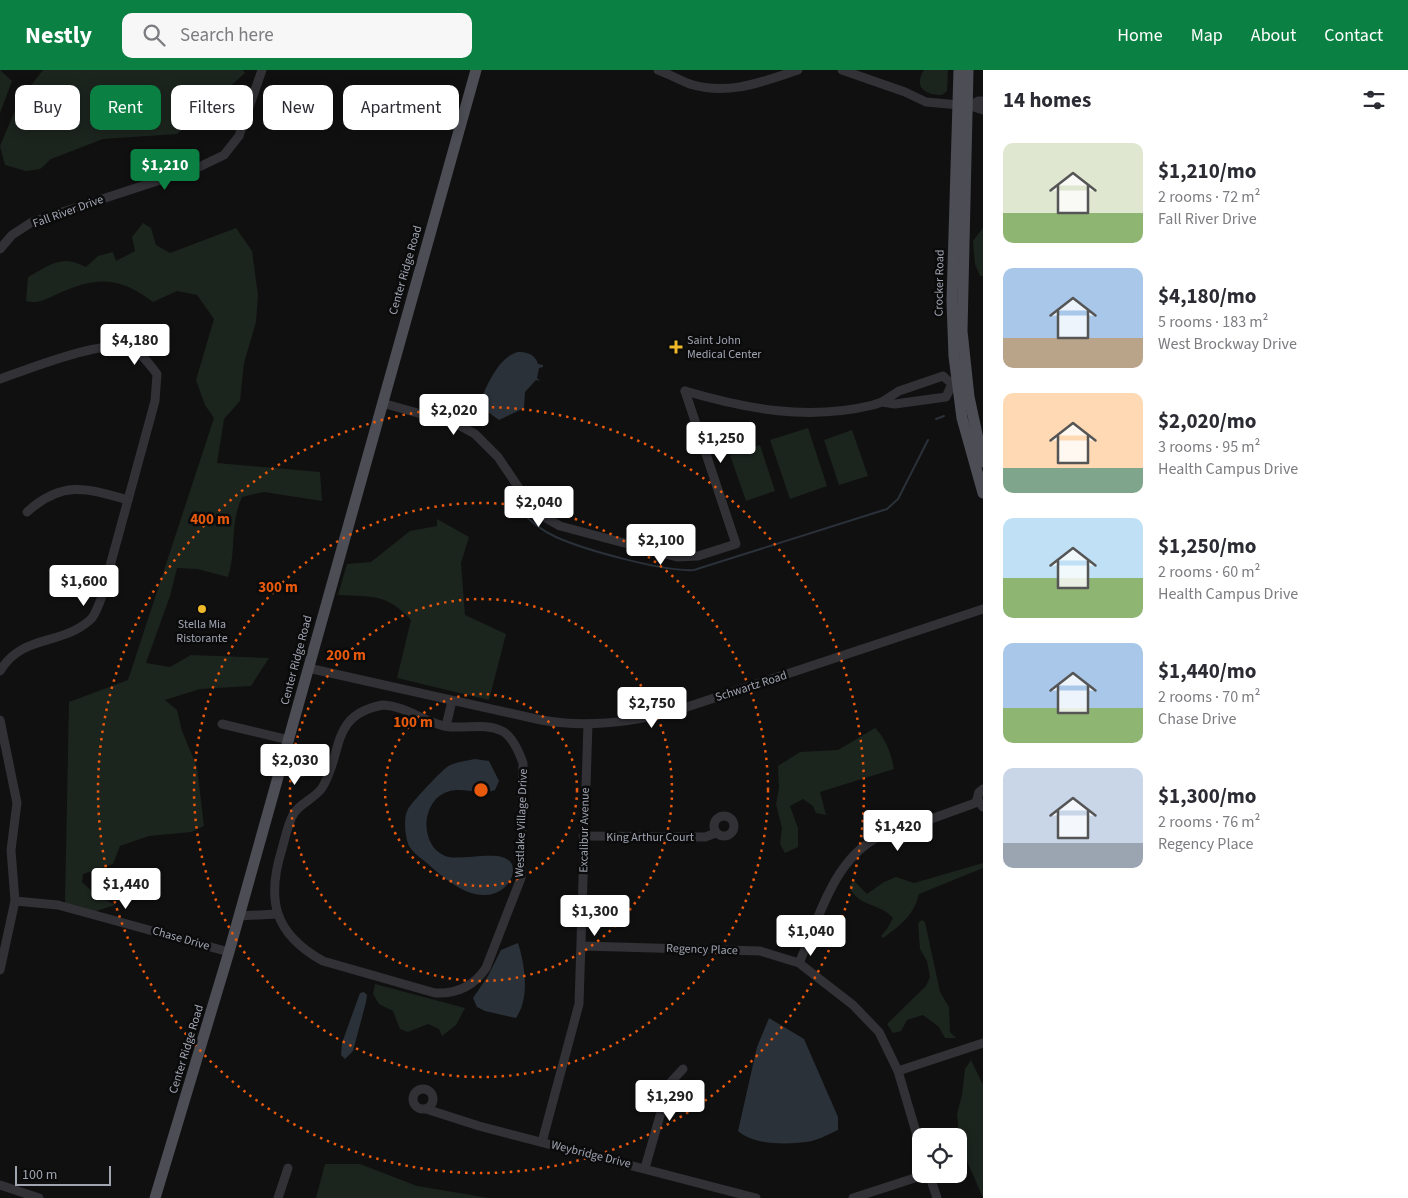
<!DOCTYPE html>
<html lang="en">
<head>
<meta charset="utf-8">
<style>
  :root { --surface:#fff; --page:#f7f7f7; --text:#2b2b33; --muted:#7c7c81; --accent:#0b8043 }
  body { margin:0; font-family:"Source Sans 3",sans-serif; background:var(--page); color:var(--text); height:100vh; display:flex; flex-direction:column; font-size:19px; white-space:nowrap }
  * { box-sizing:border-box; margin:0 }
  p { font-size:16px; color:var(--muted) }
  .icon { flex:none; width:28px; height:28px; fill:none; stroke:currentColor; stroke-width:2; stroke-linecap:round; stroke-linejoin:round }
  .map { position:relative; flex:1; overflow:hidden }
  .side { display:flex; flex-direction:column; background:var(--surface); width:425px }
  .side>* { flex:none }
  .guide { position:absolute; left:15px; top:15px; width:475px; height:45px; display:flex; gap:10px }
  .controls { position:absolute; left:912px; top:1058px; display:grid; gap:10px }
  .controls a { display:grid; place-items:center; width:55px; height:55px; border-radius:10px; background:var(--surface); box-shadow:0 2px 12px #0003; font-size:25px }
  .scale { position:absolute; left:15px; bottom:12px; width:96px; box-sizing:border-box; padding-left:5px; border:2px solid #a1a5b2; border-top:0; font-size:14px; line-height:18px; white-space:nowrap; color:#a1a5b2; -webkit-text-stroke:4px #0b0b0c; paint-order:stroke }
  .price { position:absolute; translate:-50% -42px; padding:0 11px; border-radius:5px; background:#fff; color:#222; font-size:16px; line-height:32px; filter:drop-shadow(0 1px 2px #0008) }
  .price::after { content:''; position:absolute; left:50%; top:30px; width:15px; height:11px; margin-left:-8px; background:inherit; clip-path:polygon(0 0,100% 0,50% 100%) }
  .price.on { background:var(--accent); color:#fff }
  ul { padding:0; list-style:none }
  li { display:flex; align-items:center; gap:15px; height:125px; padding:0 20px }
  li span { display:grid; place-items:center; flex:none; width:140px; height:100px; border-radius:10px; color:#555 }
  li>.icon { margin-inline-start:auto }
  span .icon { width:60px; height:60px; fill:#fffc; stroke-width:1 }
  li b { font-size:21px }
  h2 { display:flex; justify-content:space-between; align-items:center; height:60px; padding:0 20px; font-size:21px }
  .chip { padding:0 18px; border-radius:10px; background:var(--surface); box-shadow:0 2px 12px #0003; font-size:18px; line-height:45px }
  .chip.on { background:var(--accent); color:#fff }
  header { display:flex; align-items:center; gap:30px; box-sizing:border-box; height:70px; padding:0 25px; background:var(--accent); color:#fff }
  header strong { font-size:24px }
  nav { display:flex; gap:28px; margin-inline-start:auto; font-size:18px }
  .search { width:350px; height:45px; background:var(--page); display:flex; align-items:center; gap:12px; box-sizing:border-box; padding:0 18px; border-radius:10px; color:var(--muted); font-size:19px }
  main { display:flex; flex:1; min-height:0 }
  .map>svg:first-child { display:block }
  .green { fill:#1c241e }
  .water { fill:#2a3139 }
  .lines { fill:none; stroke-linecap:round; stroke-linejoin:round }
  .stream { stroke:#2a3139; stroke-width:2 }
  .minor { stroke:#313136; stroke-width:9 }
  .major { stroke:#4d4e55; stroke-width:11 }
  .ring { fill:none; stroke:#e8590c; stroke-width:2.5; stroke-dasharray:2.5 5 }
  .poi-dot { fill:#efb92a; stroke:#0b0b0c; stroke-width:2 }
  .labels { text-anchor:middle; stroke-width:5; stroke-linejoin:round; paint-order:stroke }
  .street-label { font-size:12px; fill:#a1a5b2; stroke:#0b0b0c }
  .poi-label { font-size:12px; fill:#a1a5b2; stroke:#0b0b0c; text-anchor:start }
  .centre { fill:#e8590c; stroke:#0b0b0c; stroke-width:2.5 }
  .ring-label { font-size:15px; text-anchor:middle; font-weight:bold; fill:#e8590c; stroke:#0b0b0c; stroke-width:5; stroke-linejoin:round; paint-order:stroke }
</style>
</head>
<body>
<header>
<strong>Nestly</strong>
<div class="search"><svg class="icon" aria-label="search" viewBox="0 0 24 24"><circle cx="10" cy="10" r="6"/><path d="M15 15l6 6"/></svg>Search here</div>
<nav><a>Home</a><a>Map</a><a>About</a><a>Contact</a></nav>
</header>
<main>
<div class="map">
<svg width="983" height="1128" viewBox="0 0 983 1128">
  <rect width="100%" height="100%" fill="#101011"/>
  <g class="green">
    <polygon points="0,0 12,11 0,43"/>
    <polygon points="43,0 243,0 245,3 177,64 103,69 51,89 40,99 26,101 5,95 0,76 19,31"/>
    <path d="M924,0H948L947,21L942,25C925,25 913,17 924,0Z"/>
    <path d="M143,153L151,158L156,175L170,183L236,158L252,181L258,225L256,252L244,293L240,331L224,349L217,393L320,402L322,431L264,422L242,427C229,456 237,479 228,507L197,499L177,498L170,526L146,593L170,597L191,585L269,588L251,616L200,619L165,630L177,640L182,661L197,697L204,756L191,762L149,766L120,776L113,794L83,804L82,812L96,825L115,835L93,842L65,833L69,632L128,610L214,348L205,335L196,310L214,249L197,225L177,221L153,232C117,205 95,207 55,225C44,230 38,234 26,231L28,207C50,195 61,184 86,197L98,186L113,182L116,191L135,181L132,167Z"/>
    <polygon points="983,158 983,206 980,206 975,194 973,171"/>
    <polygon points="808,358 827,416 790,429 770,370"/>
    <polygon points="852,360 868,406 839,415 824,370"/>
    <polygon points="760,375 775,421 746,431 730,385"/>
    <path d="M437,449L469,467L461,493L465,545L506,564L489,630L397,608L411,550C386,523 373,527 338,525L347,494L371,492L410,461L437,456Z"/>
    <path d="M875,658C886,669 891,683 894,699L820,722L826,745L816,743L813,736L803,729L790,736L798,758V777L785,783L780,774L782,758L776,734L779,718L778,696L800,682L838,680Z"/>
    <path d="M983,793V798L919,824C914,845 900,856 883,868L881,866L887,859L893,848C881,833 857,837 849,816L854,811L867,824L884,812L896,807L914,813Z"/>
    <polygon points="922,850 925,852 940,922 949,937 950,962 956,968 945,968 939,957 923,945 907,950 901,961 893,963 887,954 926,916 930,907 927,891 920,879 918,853"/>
    <polygon points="375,914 465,938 456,955 442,966 439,959 428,954 408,962 400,959 393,941 379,934 373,924"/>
    <polygon points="971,990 983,1015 983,1128 960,1075 957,1044 962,1025 965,999"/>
    <polygon points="325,1094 360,1094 417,1116 489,1128 316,1128"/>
  </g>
  <g class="water">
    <path d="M518,282C527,282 535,284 538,294L543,295V297L539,298L537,308L540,311L536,310L525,322L524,338L499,350L485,340L483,325C489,310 501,286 518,282Z"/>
    <path d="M475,689L489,691L499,711L495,720C478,726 462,716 447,722C421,731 419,775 445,786C463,793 515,773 513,802C512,809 508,814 504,818C478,838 447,811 428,794C422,789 413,783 409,776C405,767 403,747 408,739C412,732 440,702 447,697C454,692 467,691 475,689Z"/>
    <path d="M518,873C525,895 530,928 516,948L485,941L477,937L473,928L488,906L501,880Z"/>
    <polygon points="364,922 367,925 366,932 353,981 345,989 341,985 342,973 360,923"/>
    <path d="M769,948L804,969L838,1047V1060C829,1064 820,1069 812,1071C790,1075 755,1076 738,1061L757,977Z"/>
  </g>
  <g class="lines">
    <g class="stream">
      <polyline points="936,349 944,346"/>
      <path d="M512,431C524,446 538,459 556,467C585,480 664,502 694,500L887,439L898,429L928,370"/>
    </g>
    <g class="minor">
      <path d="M658,0C669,4 679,10 690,14C728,26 762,12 798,0"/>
      <polyline points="842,0 905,22 926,32 971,36 983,40"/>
      <polyline points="971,36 978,31 983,31"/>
      <polyline points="0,179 12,165 32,152 197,98 224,85 239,66 262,0"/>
      <path d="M0,309C28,299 99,271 126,277C140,280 149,294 157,304L155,331L101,529C98,536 95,546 90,550C61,576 22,564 0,601"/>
      <path d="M685,321C747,339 808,351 873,335L882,332L899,321L943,306L952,314L946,327L895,334L882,332"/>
      <polyline points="382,333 457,354 475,364 498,387 531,436 546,448 560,456 677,487 698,486 736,474 685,321"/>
      <path d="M27,442C62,410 87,418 128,430"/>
      <path d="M308,598L541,650C586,658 634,652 678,640L983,539"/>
      <path d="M383,635C405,636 423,651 444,656C463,660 484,652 502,661C512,666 519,682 523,693L521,808L486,898C474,916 457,924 435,923L323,891C274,864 266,830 282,779C285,768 288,753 294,743C301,733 315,728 322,718C344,682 329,645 383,635Z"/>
      <polyline points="0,650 17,733 11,780 15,831 0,900"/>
      <polyline points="222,654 289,670"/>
      <polyline points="446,656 452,631"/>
      <polyline points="282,696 290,694 328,701"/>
      <path d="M282,696C294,706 299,705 312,698"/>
      <polyline points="983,719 979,722 977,729 983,737"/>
      <circle cx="724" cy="756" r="10"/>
      <circle cx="898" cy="759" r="11"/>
      <polyline points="909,757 978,732"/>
      <polyline points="583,766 705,767 716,763"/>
      <polyline points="15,831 58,835 229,882"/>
      <polyline points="239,846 277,844"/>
      <polyline points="582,876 760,881 799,893 853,935 879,962 898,1001 921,1079"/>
      <path d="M799,893C820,847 835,781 888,763"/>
      <polyline points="898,1001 983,973"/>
      <circle cx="423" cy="1029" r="10"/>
      <polyline points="426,1039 479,1056 756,1128"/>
      <polyline points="542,1072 579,934 588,654"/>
      <polyline points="645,1098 669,1014 683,999"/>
      <polyline points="929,1104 937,1128"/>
      <polyline points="0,1115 39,1128"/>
      <polyline points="278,1128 288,1098"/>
      <polyline points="853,1128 927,1104"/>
    </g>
    <g class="major">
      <polyline points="959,0 952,231 954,286 962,348 983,423"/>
      <polyline points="968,0 962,261 969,327 983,392"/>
      <polyline points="155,1128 229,882 476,0"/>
    </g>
  </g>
  <g class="ring">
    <circle cx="481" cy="720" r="96"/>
    <circle cx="481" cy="720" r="191"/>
    <circle cx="481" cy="720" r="287"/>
    <circle cx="481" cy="720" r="383"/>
  </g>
  <g class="poi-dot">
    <path d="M673.5 269.5h5v5h5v5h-5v5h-5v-5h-5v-5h5z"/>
    <circle cx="202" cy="539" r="5"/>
  </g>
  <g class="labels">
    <g class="street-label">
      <text transform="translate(68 141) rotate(-20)" y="4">Fall River Drive</text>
      <text transform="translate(405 200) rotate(-74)" y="4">Center Ridge Road</text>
      <text transform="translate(939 213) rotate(-89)" y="4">Crocker Road</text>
      <text transform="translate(296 590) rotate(-75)" y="4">Center Ridge Road</text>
      <text transform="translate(751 616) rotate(-18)" y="4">Schwartz Road</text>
      <text transform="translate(521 753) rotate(-88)" y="4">Westlake Village Drive</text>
      <text transform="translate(584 760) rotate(-89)" y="4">Excalibur Avenue</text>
      <text x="650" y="771">King Arthur Court</text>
      <text transform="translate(181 868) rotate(16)" y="4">Chase Drive</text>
      <text transform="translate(702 879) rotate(2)" y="4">Regency Place</text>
      <text transform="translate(186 979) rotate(-73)" y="4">Center Ridge Road</text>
      <text transform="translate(591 1084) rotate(14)" y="4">Weybridge Drive</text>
    </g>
    <g class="poi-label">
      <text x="687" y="274">Saint John<tspan x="687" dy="14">Medical Center</tspan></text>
      <text x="202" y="558" text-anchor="middle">Stella Mia<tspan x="202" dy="14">Ristorante</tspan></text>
    </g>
  </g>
  <circle cx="481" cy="720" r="8" class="centre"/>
  <g class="ring-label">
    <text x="210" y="454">400 m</text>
    <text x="278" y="522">300 m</text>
    <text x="346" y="590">200 m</text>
    <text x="413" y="657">100 m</text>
  </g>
</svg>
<div class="controls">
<a><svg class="icon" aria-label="locate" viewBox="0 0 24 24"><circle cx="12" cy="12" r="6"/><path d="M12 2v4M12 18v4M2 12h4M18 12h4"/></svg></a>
</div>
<div class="scale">100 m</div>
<b class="price on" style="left:165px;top:121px">$1,210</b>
<b class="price" style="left:135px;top:296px">$4,180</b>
<b class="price" style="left:454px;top:366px">$2,020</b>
<b class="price" style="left:721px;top:394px">$1,250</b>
<b class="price" style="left:539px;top:458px">$2,040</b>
<b class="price" style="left:661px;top:496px">$2,100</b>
<b class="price" style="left:84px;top:537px">$1,600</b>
<b class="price" style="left:652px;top:659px">$2,750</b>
<b class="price" style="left:295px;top:716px">$2,030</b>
<b class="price" style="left:898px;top:782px">$1,420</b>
<b class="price" style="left:126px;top:840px">$1,440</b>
<b class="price" style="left:595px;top:867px">$1,300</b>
<b class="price" style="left:811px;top:887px">$1,040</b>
<b class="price" style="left:670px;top:1052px">$1,290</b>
<div class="guide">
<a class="chip">Buy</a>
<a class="chip on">Rent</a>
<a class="chip">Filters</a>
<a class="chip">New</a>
<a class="chip">Apartment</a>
</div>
</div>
<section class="side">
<h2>14 homes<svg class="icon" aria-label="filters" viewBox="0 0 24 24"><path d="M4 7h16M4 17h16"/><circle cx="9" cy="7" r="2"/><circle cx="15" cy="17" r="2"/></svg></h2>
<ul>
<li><span style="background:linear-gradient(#dfe7d0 70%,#8fb573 0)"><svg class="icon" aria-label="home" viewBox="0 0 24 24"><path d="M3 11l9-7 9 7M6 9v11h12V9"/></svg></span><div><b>$1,210/mo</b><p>2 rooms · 72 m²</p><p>Fall River Drive</p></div></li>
<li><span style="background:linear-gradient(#a9c7e8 70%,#b9a48a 0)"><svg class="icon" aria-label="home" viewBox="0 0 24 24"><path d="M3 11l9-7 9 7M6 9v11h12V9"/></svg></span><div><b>$4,180/mo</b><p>5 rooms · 183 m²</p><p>West Brockway Drive</p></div></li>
<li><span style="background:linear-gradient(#ffd9b3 75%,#7fa58c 0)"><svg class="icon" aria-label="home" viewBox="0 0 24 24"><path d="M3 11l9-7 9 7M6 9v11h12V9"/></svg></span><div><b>$2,020/mo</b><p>3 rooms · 95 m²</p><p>Health Campus Drive</p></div></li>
<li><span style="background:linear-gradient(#bfe0f5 60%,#8fb573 0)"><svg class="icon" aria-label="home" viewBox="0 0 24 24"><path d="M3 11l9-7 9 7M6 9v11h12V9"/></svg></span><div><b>$1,250/mo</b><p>2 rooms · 60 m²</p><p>Health Campus Drive</p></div></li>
<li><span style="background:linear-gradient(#a9c7e8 65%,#8fb573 0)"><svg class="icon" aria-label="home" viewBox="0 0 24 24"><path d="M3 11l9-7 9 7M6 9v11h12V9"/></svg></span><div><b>$1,440/mo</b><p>2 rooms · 70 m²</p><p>Chase Drive</p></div></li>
<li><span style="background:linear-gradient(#c9d6e8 75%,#9aa5b1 0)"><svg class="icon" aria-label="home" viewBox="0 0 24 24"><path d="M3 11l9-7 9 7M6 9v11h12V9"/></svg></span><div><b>$1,300/mo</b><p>2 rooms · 76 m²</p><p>Regency Place</p></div></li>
</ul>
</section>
</main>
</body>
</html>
